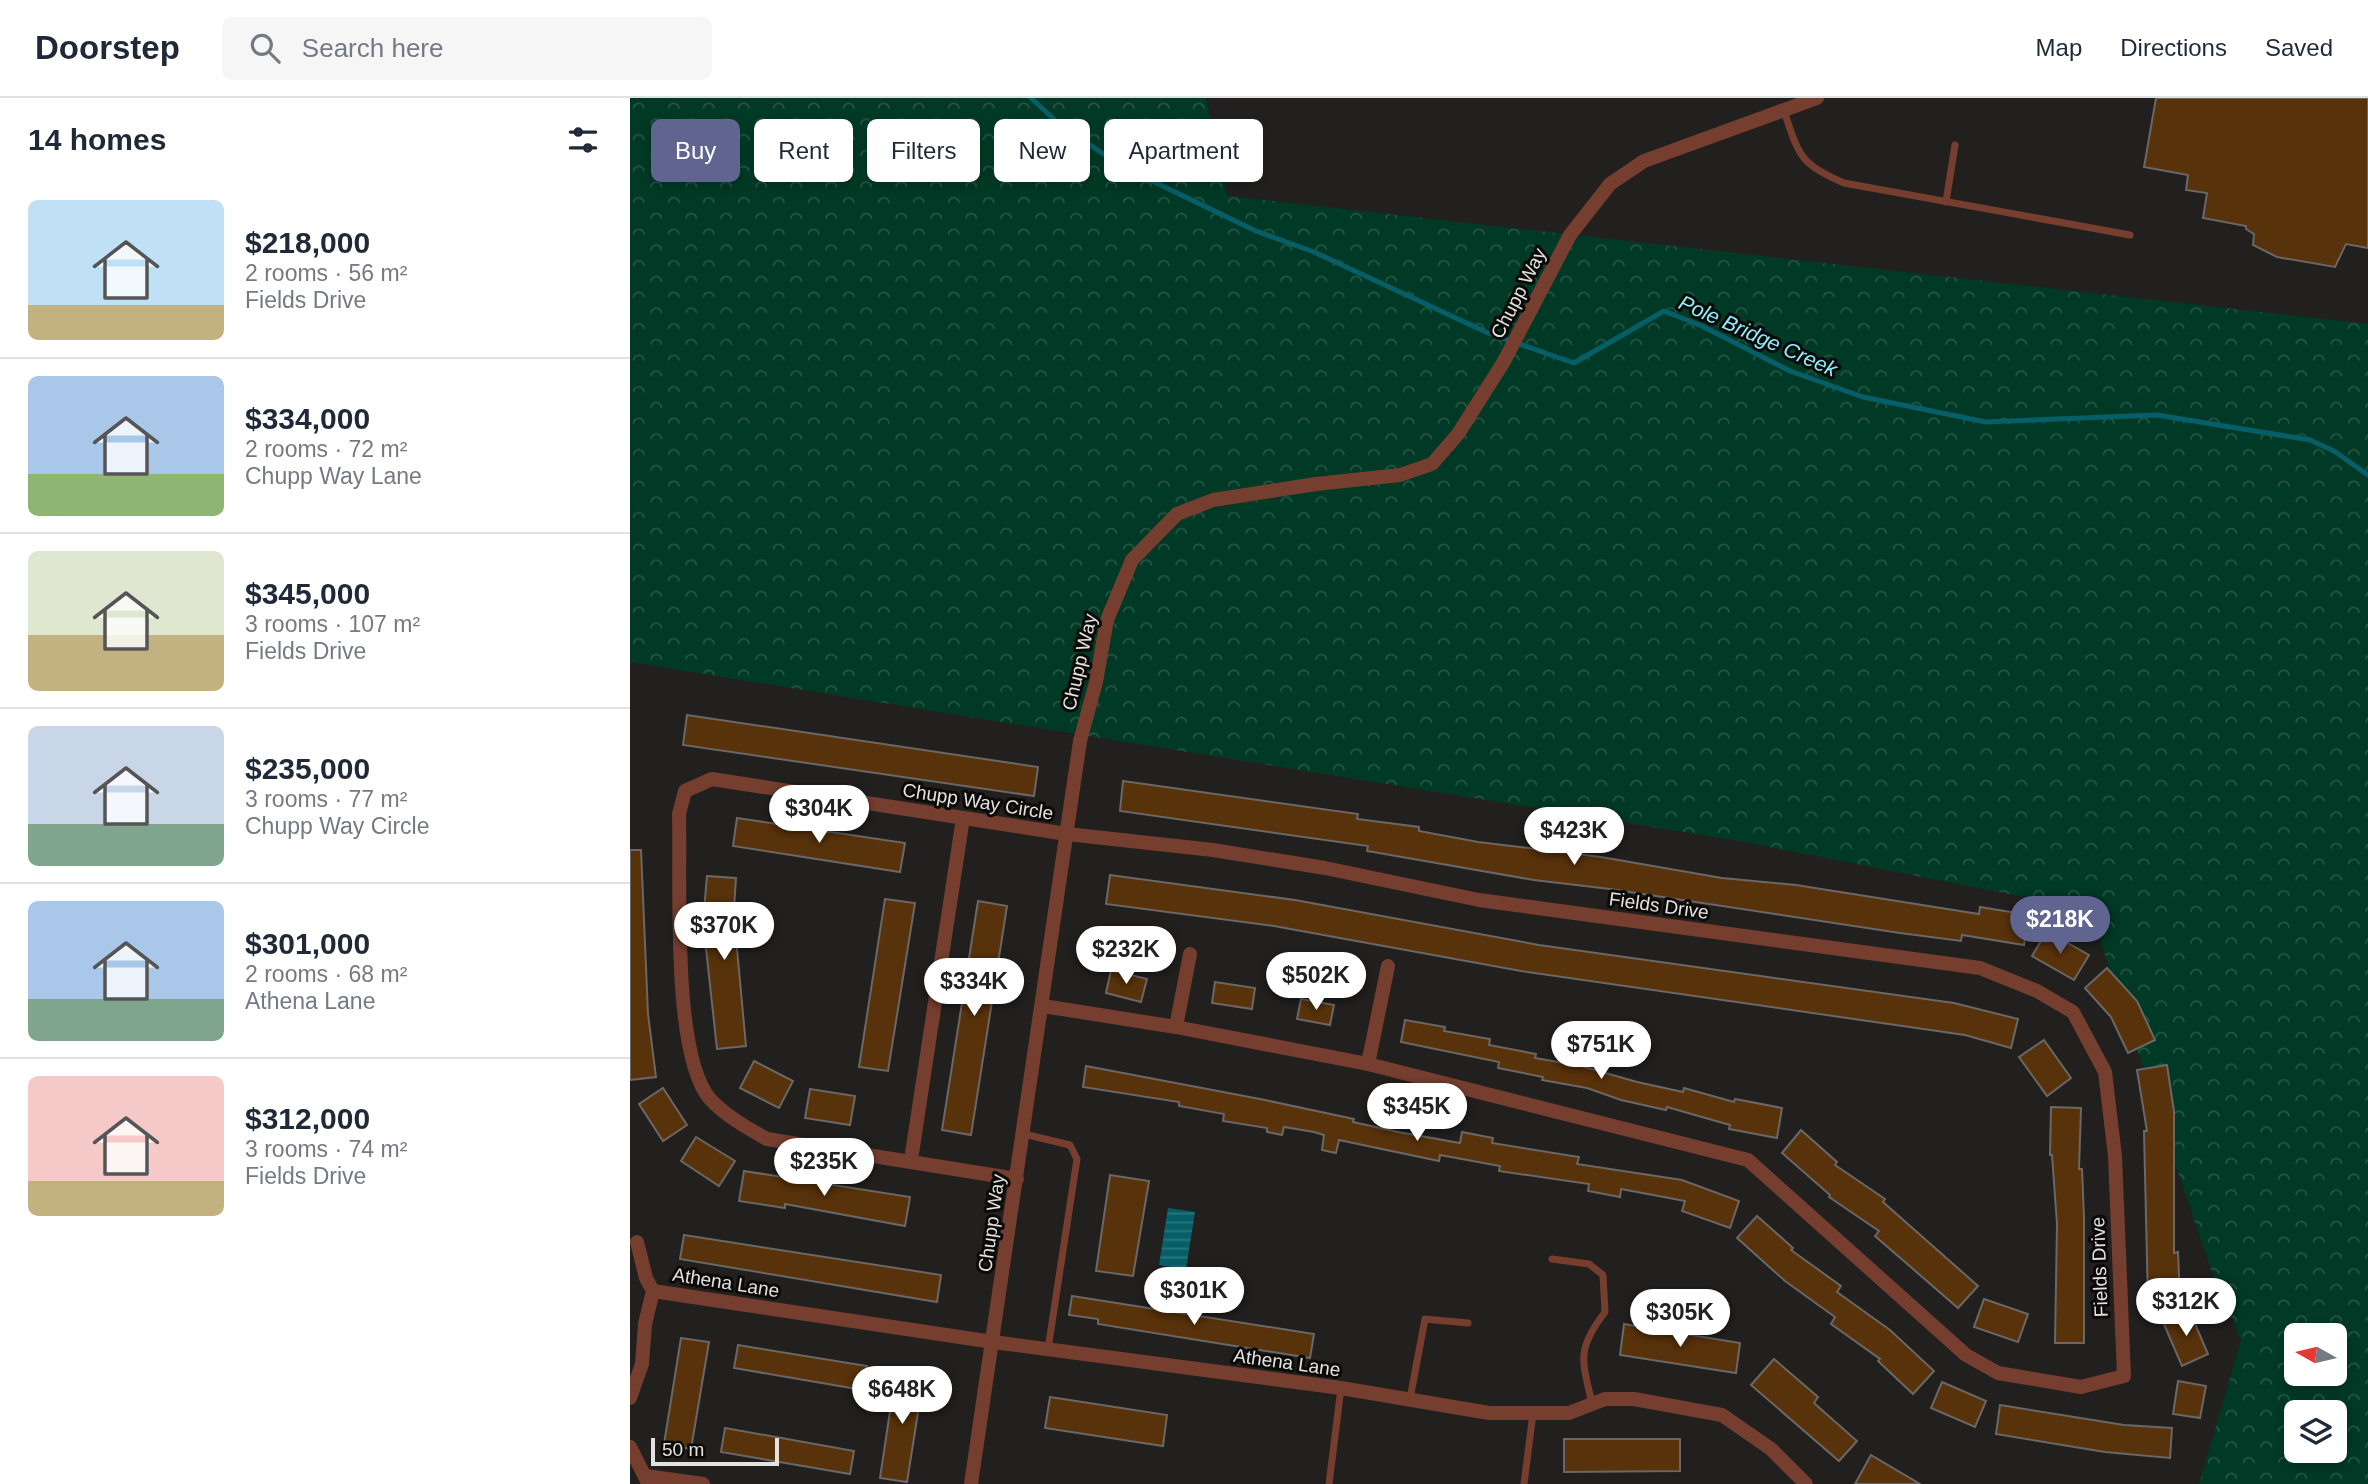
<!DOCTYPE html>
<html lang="en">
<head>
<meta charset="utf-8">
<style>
  :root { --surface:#fff; --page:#f6f6f7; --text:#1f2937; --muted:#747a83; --line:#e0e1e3; --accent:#60658f }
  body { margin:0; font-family:Helvetica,sans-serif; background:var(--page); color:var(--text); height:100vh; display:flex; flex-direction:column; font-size:26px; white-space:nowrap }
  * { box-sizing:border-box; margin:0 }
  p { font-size:23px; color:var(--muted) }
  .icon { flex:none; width:38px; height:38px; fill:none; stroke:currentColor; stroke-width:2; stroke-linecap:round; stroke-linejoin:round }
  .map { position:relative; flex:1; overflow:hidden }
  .side { display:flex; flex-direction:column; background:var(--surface); width:630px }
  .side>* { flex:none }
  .guide { position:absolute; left:21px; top:21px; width:665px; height:63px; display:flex; gap:14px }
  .needle { width:46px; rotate:278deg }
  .controls { position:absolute; left:1654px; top:1225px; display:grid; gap:14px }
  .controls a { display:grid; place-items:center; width:63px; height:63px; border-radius:10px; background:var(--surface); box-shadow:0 4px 10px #0003; font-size:35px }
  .scale { position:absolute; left:21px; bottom:18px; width:128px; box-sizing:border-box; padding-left:7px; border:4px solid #e3e2e1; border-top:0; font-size:19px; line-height:24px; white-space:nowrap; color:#e3e2e1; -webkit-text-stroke:5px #0b0a09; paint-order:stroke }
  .price { position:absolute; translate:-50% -60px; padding:0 16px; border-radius:24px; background:#fff; color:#222; font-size:23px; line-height:46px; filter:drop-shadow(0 2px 4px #0008) }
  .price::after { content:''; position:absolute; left:50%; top:42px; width:21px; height:16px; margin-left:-10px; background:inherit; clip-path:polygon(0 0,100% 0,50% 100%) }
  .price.on { background:var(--accent); color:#fff }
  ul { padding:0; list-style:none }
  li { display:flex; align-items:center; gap:21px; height:175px; padding:0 28px }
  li+li { border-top:2px solid var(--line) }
  li span { display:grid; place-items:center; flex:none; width:196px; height:140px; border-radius:10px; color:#555 }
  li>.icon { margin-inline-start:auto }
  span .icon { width:84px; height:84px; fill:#fffc; stroke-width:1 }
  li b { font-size:30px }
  h2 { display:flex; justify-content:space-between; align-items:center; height:84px; padding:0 28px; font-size:30px }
  .pill { padding:0 24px; border-radius:10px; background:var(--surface); box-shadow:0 4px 10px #0003; font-size:24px; line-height:63px }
  .pill.on { background:var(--accent); color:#fff }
  header { display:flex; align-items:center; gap:42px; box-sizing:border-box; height:98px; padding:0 35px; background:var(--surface); border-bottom:2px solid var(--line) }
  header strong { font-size:33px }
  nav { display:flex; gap:38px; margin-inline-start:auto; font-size:24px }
  .search { width:490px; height:63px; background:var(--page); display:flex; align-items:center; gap:18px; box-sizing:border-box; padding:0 24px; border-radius:10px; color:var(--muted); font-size:26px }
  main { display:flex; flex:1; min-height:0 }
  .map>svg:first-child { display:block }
  .forest { fill:url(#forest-crowns); fill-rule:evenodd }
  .water { fill:url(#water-rules) }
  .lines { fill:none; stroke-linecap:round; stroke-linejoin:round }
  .stream { stroke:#065f68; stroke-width:5 }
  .building { fill:#58320b; stroke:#6a6765; stroke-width:2 }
  .lane { stroke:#763e2f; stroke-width:7 }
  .street { stroke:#763e2f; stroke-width:14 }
  .labels { text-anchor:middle; stroke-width:6; stroke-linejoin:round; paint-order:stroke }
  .street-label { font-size:19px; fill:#e3e2e1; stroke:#0b0a09 }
  .water-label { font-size:21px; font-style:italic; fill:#8eeefa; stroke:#0b0a09 }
</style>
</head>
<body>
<header>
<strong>Doorstep</strong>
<div class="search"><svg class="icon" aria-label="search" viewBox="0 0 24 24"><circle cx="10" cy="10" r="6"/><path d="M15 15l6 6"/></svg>Search here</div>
<nav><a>Map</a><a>Directions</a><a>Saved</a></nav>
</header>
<main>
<section class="side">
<h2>14 homes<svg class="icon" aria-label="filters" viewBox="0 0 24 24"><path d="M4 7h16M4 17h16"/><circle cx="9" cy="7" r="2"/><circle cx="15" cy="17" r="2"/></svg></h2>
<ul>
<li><span style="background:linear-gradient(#bfe0f5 75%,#c2b280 0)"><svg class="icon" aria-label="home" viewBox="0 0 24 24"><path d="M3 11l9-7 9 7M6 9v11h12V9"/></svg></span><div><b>$218,000</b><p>2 rooms · 56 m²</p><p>Fields Drive</p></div></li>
<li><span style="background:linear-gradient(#a9c7e8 70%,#8fb573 0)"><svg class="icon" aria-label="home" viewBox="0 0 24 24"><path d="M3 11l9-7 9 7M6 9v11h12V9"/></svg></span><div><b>$334,000</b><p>2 rooms · 72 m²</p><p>Chupp Way Lane</p></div></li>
<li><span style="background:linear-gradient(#dfe7d0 60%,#c2b280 0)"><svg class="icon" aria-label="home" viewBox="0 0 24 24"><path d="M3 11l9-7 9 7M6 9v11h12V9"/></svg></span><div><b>$345,000</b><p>3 rooms · 107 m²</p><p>Fields Drive</p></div></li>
<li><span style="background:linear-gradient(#c9d6e8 70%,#7fa58c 0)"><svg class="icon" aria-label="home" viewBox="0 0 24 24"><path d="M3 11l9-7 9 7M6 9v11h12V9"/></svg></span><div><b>$235,000</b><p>3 rooms · 77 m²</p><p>Chupp Way Circle</p></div></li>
<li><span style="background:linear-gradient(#a9c7e8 70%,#7fa58c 0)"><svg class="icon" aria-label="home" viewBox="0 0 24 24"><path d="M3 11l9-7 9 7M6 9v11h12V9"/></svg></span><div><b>$301,000</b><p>2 rooms · 68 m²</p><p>Athena Lane</p></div></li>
<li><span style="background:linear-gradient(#f6c9c9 75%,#c2b280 0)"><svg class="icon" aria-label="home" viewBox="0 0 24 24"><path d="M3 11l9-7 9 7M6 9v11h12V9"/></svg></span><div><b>$312,000</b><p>3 rooms · 74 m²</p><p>Fields Drive</p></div></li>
</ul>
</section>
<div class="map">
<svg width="1738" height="1386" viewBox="0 0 1738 1386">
  <defs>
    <pattern id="forest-crowns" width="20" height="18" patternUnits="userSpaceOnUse" patternTransform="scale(1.75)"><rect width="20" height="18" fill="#003925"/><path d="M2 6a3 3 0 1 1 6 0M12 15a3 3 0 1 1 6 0" fill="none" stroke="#255544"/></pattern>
    <pattern id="water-rules" width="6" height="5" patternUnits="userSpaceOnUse" patternTransform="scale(1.75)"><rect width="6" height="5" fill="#065f68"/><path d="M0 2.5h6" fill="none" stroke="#2a767d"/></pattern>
  </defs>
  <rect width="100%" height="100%" fill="#22201e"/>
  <path class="forest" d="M0,0H576L598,98L1738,226V1386H1569L1611,1242L1579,1166L1460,812L1109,743L0,564ZM1666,1237H1704V1276H1666ZM1666,1314H1704V1353H1666Z"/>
  <polygon class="water" points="538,1110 565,1114 556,1171 529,1167"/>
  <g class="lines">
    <polyline class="stream" points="401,0 428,25 491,68 626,133 684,154 858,235 944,265 1034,213 1072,228 1160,273 1233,299 1356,324 1527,317 1680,342 1704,353 1738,377"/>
  </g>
  <g class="building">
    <polygon points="1526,0 1738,0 1738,150 1716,146 1705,169 1647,159 1623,147 1624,136 1616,131 1616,128 1573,120 1577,95 1556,92 1558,77 1514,69"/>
    <polygon points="57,617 408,669 404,698 53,647"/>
    <polygon points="493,683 728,716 727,721 789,729 789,733 848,744 971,759 1092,780 1166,787 1349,816 1350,809 1399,817 1394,847 1332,837 1331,843 1270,835 980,791 904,782 737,753 738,748 490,713"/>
    <polygon points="107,720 275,745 270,774 103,748"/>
    <polygon points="0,752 11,752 18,916 26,979 0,982"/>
    <polygon points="480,777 665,802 909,847 1324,905 1388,921 1381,950 1335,937 891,873 644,828 476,806"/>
    <polygon points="77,778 106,780 102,841 106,840 116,948 87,951 73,823"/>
    <polygon points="255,801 285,805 258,973 229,969"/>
    <polygon points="348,803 377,808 341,1037 312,1032"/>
    <polygon points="1417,833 1459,857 1444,882 1402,858"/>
    <polygon points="1477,870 1507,903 1525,942 1498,955 1481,919 1455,890"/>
    <polygon points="481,872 517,881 511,904 476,895"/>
    <polygon points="585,884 625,890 622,911 582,905"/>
    <polygon points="671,901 704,907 700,927 667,921"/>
    <polygon points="775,922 815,929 814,933 860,941 859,947 906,956 905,960 951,968 1007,984 1053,994 1054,990 1104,1004 1105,1001 1152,1010 1147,1040 1099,1031 1100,1027 1037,1009 1036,1012 991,1002 957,990 912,982 913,979 868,970 869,964 771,944"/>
    <polygon points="1414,942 1441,980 1417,998 1389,959"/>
    <polygon points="124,963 163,983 149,1010 110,990"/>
    <polygon points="1537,967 1544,1013 1544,1155 1548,1154 1550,1203 1518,1204 1514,1033 1517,1033 1507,972"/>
    <polygon points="456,968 630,1001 724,1021 723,1024 768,1034 830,1045 832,1034 863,1040 862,1045 949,1059 947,1066 1052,1082 1109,1103 1100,1130 1052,1113 1055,1103 991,1091 990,1099 958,1093 959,1086 869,1073 870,1068 810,1057 809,1063 709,1042 706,1055 692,1052 694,1037 684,1034 654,1029 652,1037 637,1034 637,1030 593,1023 594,1016 549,1008 549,1004 453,989"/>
    <polygon points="33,990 57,1027 33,1043 9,1006"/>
    <polygon points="180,991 225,998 220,1027 175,1020"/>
    <polygon points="1421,1009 1451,1010 1449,1071 1452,1071 1454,1120 1454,1245 1425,1245 1427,1126 1422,1057 1420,1057"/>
    <polygon points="1171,1032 1207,1064 1205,1067 1255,1101 1253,1104 1348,1188 1328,1210 1245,1138 1249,1133 1199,1099 1200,1097 1152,1055"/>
    <polygon points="66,1039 105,1063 89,1088 51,1063"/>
    <polygon points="114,1073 280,1099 275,1128 155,1106 155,1110 109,1103"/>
    <polygon points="480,1077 519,1083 503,1178 466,1173"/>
    <polygon points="1127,1118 1163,1150 1161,1152 1211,1188 1207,1194 1260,1232 1304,1273 1283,1296 1248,1263 1250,1261 1201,1226 1205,1219 1155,1183 1107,1140"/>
    <polygon points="54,1137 311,1177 307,1204 50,1161"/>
    <polygon points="442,1198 684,1236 680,1260 468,1226 468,1221 439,1217"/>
    <polygon points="1354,1201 1398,1216 1388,1244 1344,1229"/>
    <polygon points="1559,1212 1578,1256 1552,1268 1533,1224"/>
    <polygon points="994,1226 1110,1245 1106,1275 990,1257"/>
    <polygon points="51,1240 79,1244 61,1351 34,1346"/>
    <polygon points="108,1247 237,1268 233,1292 104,1270"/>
    <polygon points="1144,1261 1188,1299 1184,1305 1227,1343 1209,1363 1121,1287"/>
    <polygon points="266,1273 294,1277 277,1384 250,1380"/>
    <polygon points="1548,1283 1576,1288 1570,1320 1543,1316"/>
    <polygon points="1312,1284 1356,1303 1345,1329 1301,1310"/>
    <polygon points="420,1299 537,1317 533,1348 415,1330"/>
    <polygon points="1370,1307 1494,1327 1542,1330 1540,1360 1475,1354 1366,1336"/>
    <polygon points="95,1330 224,1353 220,1376 91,1354"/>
    <polygon points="934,1341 1050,1341 1050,1373 934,1374"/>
    <polygon points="1241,1357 1290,1386 1225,1386"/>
  </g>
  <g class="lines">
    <g class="lane">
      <path d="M1154,13C1169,57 1169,66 1214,85L1500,137"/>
      <polyline points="1316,104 1325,47"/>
      <polyline points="394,1036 440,1047 447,1061 418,1251"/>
      <path d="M922,1161L959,1166L973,1177L975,1214C946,1252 952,1262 962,1305"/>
      <polyline points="780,1301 795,1221 838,1225"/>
      <polyline points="699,1386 711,1290"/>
      <polyline points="894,1386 903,1315"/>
    </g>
    <g class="street">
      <polyline points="546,929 560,856"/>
      <polyline points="738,966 758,868"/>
      <polyline points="281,1062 333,720"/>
      <path d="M387,1081L137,1041C117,1030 96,1018 80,1001C41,956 51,779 49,716L55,693L82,681L437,736L583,752L695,770L849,802L1350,870L1407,893L1443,914L1475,974L1485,1058L1494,1278L1451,1289L1368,1275L1336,1257L1118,1062L738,966L546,929L413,908"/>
      <polyline points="23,1193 363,1244 711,1290 859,1315 939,1315 975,1301 1004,1301 1092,1317 1141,1351 1176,1386"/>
      <polyline points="0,1300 12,1266 15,1226 23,1193 16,1180 7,1144"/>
      <polyline points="0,1349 18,1385"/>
      <polyline points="16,1378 73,1386"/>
      <polyline points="341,1386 450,643 466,584 477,522 502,462 547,416 583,402 686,386 770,377 802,366 828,336 873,265 940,137 980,86 1014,63 1187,0"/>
    </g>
  </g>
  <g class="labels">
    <g class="street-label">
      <text transform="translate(888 195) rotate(-63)" y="7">Chupp Way</text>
      <text transform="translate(449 564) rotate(-77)" y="7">Chupp Way</text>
      <text transform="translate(348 703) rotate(9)" y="7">Chupp Way Circle</text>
      <text transform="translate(1029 807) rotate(8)" y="7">Fields Drive</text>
      <text transform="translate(361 1125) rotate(-82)" y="7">Chupp Way</text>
      <text transform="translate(1469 1169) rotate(-92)" y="7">Fields Drive</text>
      <text transform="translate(96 1184) rotate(9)" y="7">Athena Lane</text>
      <text transform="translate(657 1264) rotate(8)" y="7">Athena Lane</text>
    </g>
    <g class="water-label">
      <text transform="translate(1128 238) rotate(24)" y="7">Pole Bridge Creek</text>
    </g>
  </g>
</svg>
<div class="controls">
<a><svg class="needle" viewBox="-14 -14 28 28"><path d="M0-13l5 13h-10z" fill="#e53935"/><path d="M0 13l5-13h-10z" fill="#747a83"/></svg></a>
<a><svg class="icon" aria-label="layers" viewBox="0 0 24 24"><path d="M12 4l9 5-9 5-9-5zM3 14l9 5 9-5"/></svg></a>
</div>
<div class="scale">50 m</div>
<b class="price" style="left:189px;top:747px">$304K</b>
<b class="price" style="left:944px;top:769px">$423K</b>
<b class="price on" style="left:1430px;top:858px">$218K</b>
<b class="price" style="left:94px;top:864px">$370K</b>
<b class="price" style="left:496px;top:888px">$232K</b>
<b class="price" style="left:686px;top:914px">$502K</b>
<b class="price" style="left:344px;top:920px">$334K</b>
<b class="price" style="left:971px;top:983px">$751K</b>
<b class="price" style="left:787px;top:1045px">$345K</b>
<b class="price" style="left:194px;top:1100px">$235K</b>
<b class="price" style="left:564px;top:1229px">$301K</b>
<b class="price" style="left:1556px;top:1240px">$312K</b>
<b class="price" style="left:1050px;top:1251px">$305K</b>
<b class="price" style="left:272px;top:1328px">$648K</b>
<div class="guide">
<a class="pill on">Buy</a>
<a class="pill">Rent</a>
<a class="pill">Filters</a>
<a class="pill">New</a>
<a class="pill">Apartment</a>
</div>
</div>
</main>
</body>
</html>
